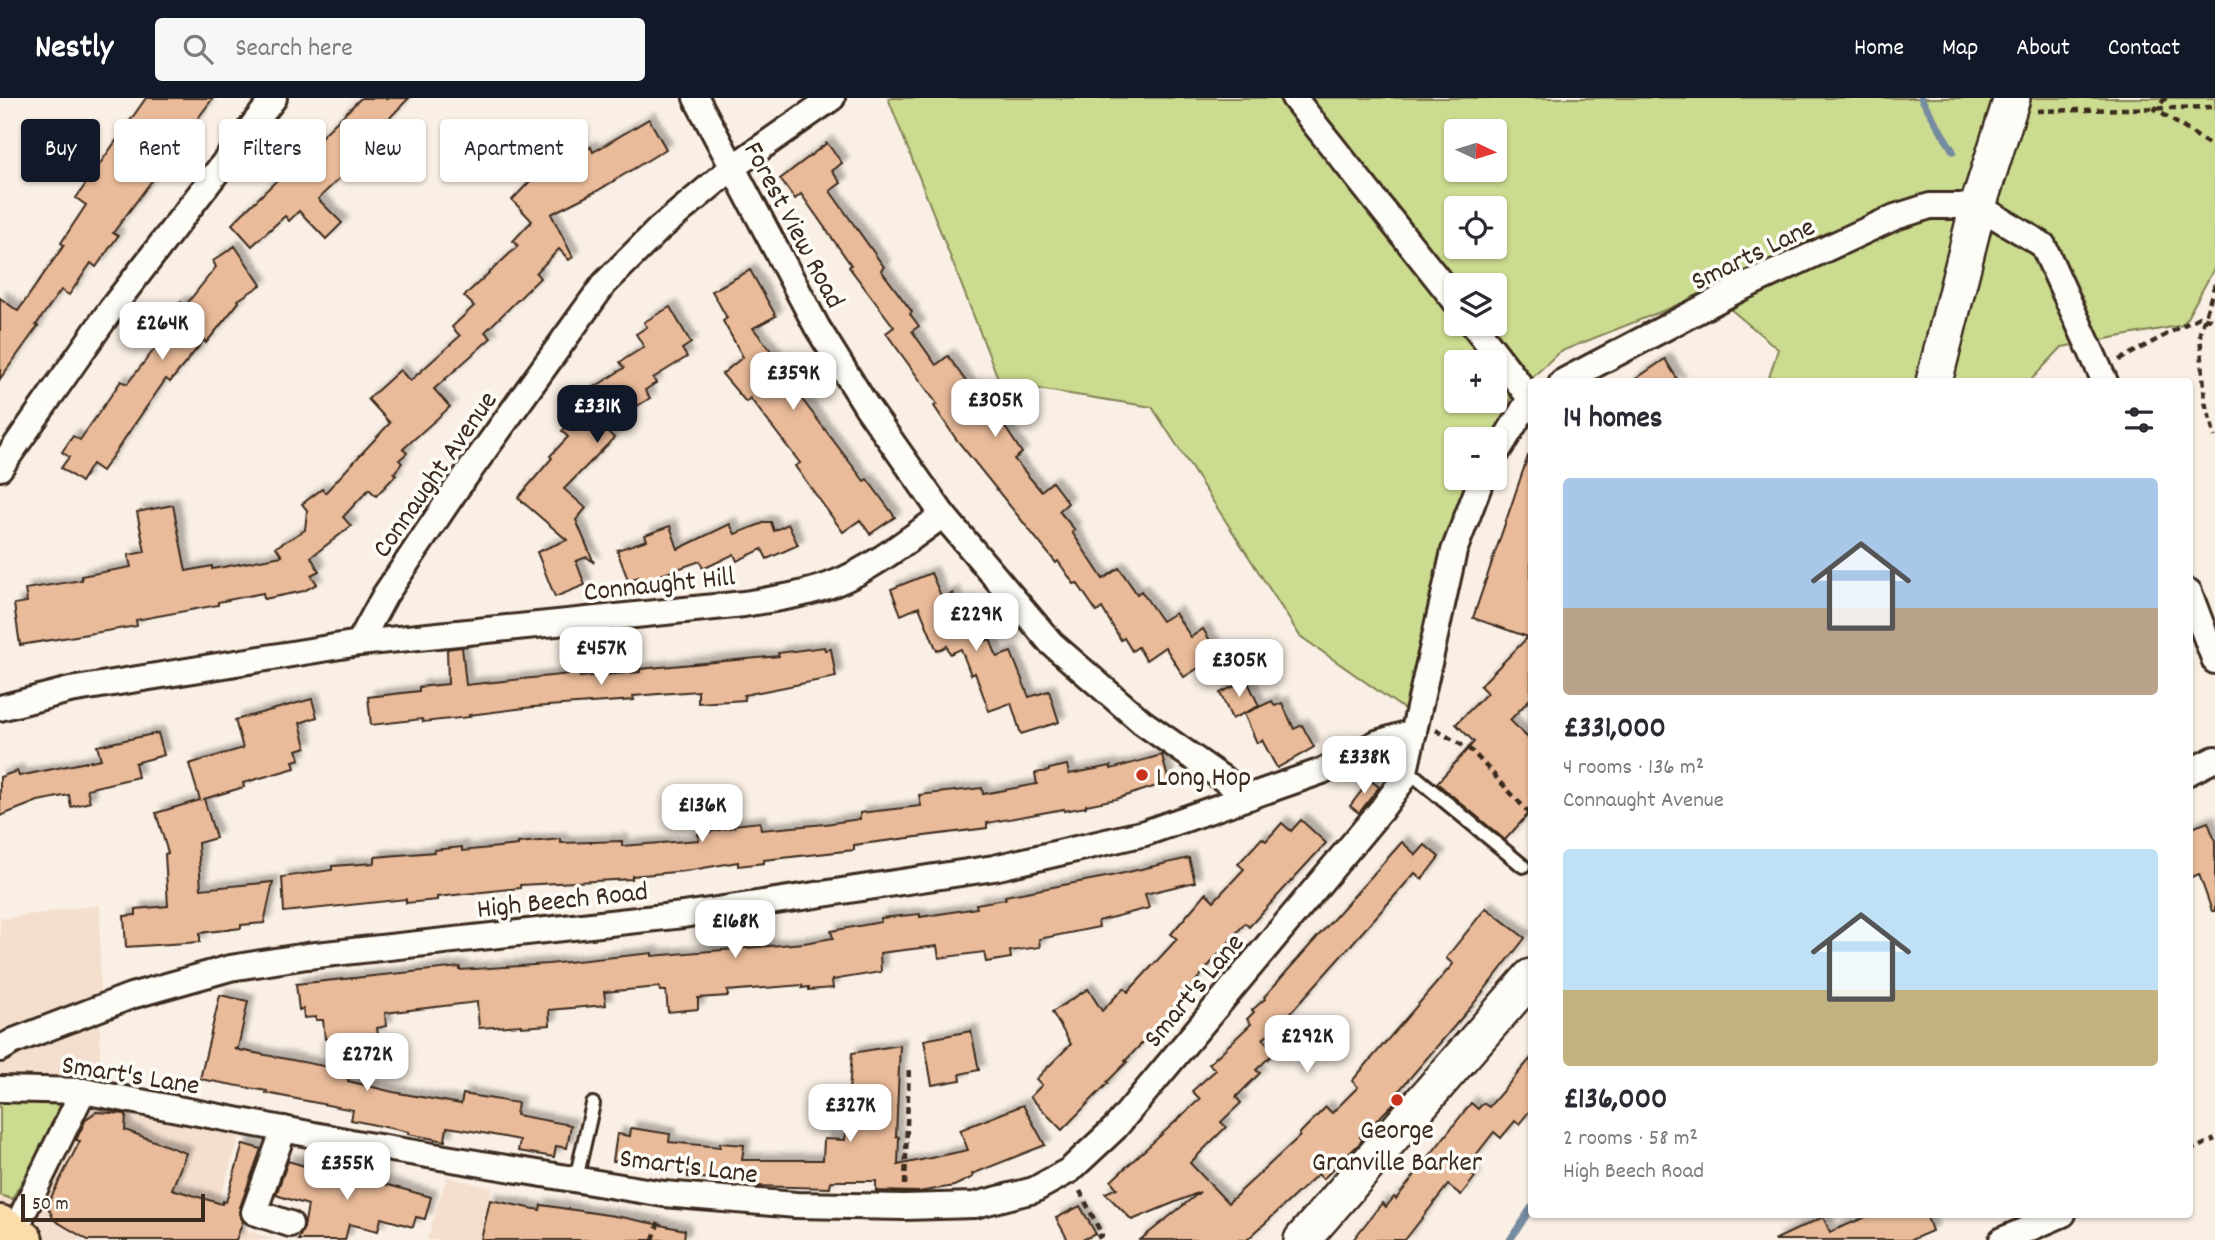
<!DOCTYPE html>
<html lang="en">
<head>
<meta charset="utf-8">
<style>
  :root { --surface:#fff; --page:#f7f7f7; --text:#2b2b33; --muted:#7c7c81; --accent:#111827 }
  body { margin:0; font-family:Dekko,sans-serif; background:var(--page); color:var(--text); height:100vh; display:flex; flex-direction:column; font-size:26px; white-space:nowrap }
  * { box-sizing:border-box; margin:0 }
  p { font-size:23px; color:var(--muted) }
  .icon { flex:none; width:38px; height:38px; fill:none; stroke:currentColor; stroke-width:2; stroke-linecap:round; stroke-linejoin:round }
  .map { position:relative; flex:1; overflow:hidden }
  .details { position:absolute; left:1528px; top:280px; width:665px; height:840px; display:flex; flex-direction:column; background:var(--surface); border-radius:7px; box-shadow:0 2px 5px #0004 }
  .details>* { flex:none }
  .banner { position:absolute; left:21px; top:21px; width:665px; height:63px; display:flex; gap:14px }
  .needle { width:46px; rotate:94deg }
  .controls { position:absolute; left:1444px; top:21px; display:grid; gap:14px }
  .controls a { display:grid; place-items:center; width:63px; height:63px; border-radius:7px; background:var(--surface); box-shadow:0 2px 5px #0004; font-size:35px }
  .scale { position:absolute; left:21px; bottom:18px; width:184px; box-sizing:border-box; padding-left:7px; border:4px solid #3b2a1e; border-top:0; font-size:19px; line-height:24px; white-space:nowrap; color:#3b2a1e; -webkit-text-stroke:5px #fdfcf7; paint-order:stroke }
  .price { position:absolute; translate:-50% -60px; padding:0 16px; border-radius:14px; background:#fff; color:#222; font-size:23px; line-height:46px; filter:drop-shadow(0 2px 4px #0008) }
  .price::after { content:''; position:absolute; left:50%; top:42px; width:21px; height:16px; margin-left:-10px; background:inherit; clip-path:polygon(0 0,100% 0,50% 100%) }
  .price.active { background:var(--accent); color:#fff }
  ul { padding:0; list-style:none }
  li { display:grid; align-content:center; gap:14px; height:371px; padding:0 35px }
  li span { display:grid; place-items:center; height:217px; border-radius:7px; color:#555 }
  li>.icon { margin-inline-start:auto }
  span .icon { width:126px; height:126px; fill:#fffc; stroke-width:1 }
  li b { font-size:30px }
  h2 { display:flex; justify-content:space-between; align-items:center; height:84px; padding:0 35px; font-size:30px }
  .tag { padding:0 24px; border-radius:7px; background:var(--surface); box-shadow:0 2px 5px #0004; font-size:24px; line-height:63px }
  .tag.active { background:var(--accent); color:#fff }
  header { display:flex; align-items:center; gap:42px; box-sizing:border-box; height:98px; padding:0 35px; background:var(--accent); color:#fff }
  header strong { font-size:33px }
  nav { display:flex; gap:38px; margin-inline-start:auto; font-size:24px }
  .search { width:490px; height:63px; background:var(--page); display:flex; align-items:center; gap:18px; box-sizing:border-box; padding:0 24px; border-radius:7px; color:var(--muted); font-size:26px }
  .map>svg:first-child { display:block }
  .built { fill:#f4dfce }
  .green { fill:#cbdb8f; stroke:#838256; stroke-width:2; fill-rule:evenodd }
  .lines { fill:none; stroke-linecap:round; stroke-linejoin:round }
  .stream { stroke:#758ba0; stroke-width:7 }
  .building { fill:#eabb9a; stroke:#3b2a1e; stroke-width:2; filter:url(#shadow) }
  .lane-casing { stroke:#3b2a1e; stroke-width:18 }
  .street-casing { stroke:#3b2a1e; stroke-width:30 }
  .secondary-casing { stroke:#3b2a1e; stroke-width:40 }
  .primary-casing { stroke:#3b2a1e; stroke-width:44 }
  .path { stroke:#3b2a1e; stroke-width:4.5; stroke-dasharray:7 5; stroke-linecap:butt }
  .lane { stroke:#fdfcf7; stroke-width:12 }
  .street { stroke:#fdfcf7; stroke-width:24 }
  .secondary { stroke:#fdfcf7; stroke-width:35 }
  .primary { stroke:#fddcac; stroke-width:38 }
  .poi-dot { fill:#c8321e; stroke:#fdfcf7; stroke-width:2.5 }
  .labels { text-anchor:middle; stroke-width:7; stroke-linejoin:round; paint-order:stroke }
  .street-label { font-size:28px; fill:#3b2a1e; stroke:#fdfcf7 }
  .poi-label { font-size:28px; fill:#3b2a1e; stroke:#fdfcf7; text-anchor:start }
</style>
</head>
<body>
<header>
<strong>Nestly</strong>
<div class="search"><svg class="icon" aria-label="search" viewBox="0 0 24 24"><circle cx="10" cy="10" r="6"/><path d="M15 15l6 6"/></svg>Search here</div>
<nav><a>Home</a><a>Map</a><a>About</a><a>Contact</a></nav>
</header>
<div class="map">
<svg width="2215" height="1142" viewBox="0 0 2215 1142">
  <defs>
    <filter id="shadow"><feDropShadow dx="6" dy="-6" stdDeviation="2" flood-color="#0004"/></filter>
  </defs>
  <rect width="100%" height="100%" fill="#f9efe4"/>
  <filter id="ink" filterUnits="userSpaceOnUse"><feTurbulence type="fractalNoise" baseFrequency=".0143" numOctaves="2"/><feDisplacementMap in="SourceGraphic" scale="14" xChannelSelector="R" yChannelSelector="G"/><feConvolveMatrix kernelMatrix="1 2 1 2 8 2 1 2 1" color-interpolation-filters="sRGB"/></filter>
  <g filter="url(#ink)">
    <g class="built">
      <polygon points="100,807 100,1004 243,1029 219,1102 248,1110 242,1130 276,1142 0,1142 0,821"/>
      <polygon points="447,1079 492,1090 480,1142 427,1142"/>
    </g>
    <g class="green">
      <path d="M888,0H2000L1921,283H1768L1778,251L1710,194L1559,254L1510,301L1492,341H1456V380H1476L1415,615L1404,611L1300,538L1152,309L1000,285ZM1456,33H1494V72H1456ZM1456,110H1494V149H1456ZM1456,187H1494V226H1456ZM1456,264H1494V303H1456Z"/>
      <polygon points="2023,0 2215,0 2215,169 2183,227 2062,249 2030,283 1950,284"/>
      <polygon points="0,999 49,1000 64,1009 12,1101 0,1097"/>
    </g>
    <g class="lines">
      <g class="stream">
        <polyline points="1921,0 1953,53"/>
        <polyline points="1510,1142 1531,1110"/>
      </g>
    </g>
    <g class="building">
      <polygon points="146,0 213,0 113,135 118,138 96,169 91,165 69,197 61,192 36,227 38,228 0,281 0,200 18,213 64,147 61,145 86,107 76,100"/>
      <polygon points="361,0 409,0 345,66 349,71 318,101 342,125 326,141 299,113 289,123 285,118 252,148 232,126"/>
      <polygon points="649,21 666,51 597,93 551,116 573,159 569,162 559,151 536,175 540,180 485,234 491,240 434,291 450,309 403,351 407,355 399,362 402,365 394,375 396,377 376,398 369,391 343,419 351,428 311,459 319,473 311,477 317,486 304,493 264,501 263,495 218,504 218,507 136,522 137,528 20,547 14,506 27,504 25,491 82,482 81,478 131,469 128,457 145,454 137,414 173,407 186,473 212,468 212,471 282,458 276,449 305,432 307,412 302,406 322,391 325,395 390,325 368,301 400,272 410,283 460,238 452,229 474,208 464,198 518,148 513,143 532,123 512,102 535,78 531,70 549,62 552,69 591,49 593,54"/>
      <polygon points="827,45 842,65 832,73 841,85 830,93 884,169 881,172 912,214 910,216 919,228 912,233 936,267 948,258 972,292 978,288 1022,355 1014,361 1041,393 1052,384 1068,405 1059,413 1075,432 1072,434 1103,481 1119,470 1137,496 1141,493 1162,523 1175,515 1191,539 1203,531 1219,557 1184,579 1165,549 1146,562 1138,549 1132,553 1124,540 1121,542 1102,510 1097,514 1077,485 1074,486 1058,463 1056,465 956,341 934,308 937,306 886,235 894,229 849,169 851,167 801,96 795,101 780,81"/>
      <polygon points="235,148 261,187 238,202 239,204 206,245 204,242 170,284 166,281 102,373 92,366 81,384 61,370 69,359 62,354 73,338 80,342 121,283 127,286 157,248 151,243 181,204 185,208 216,169 213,163"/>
      <polygon points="750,172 776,218 753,230 786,272 782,275 864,383 867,381 895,419 870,436 860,422 843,434 795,368 800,365 750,300 746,304 722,276 743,259 723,223 727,220 712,193"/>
      <polygon points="670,209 691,245 682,251 687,259 653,280 656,285 645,292 650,300 604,329 614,340 564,391 586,410 576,422 594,465 587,459 576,463 585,487 555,499 537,454 567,442 518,400 552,360 550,358 568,339 562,333 592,303 587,294 624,270 620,264 644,249 636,236 647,229 644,224"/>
      <polygon points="1665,261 1679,284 1631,284"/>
      <polygon points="1528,358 1531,359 1531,600 1510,622 1531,643 1531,713 1505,742 1437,685 1474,644 1456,626 1487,595 1480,588 1528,539 1473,520"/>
      <polygon points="766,424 771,424 774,433 788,426 798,447 767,461 762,451 737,463 734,456 703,471 700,463 641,484 639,479 628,482 617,452 647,442 645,437 670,428 678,451 730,426 735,436"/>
      <polygon points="931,475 942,500 953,495 958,508 967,504 983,544 990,541 997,559 1011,554 1029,599 1049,593 1059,624 1021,636 1011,605 989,613 975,575 971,577 961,551 950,556 947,548 937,553 919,509 901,517 891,491"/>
      <polygon points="462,549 466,587 579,575 580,579 640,574 640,571 779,558 778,555 824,549 825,552 831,551 836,579 744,597 745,602 698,605 698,593 633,598 634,602 533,609 469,617 470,619 423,624 422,621 371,627 368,599 419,593 419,589 448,586 447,551"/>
      <polygon points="1247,582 1259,608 1232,621 1220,595"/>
      <polygon points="312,601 317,619 300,625 306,649 297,652 300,661 293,663 295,670 243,685 244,689 204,701 216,740 198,745 201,791 273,784 264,825 241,827 241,830 200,835 200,844 126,849 124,818 136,817 136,811 168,808 165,756 168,755 156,715 200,702 189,666 243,650 235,622"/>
      <polygon points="1272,603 1275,608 1282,605 1294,631 1302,627 1314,649 1277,670 1262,642 1257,645 1244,616"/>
      <polygon points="158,635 164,657 135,665 138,679 87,691 90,704 71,709 69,697 38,703 0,718 0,679 17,673 19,678 101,661 97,648"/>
      <polygon points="1162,657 1169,684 1116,701 1086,707 1086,709 1064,713 1064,711 987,725 987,730 854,747 854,752 764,762 764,765 738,768 738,764 686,773 632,778 632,781 520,787 520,790 437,799 437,802 406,805 406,801 284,814 282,779 332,772 332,768 375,765 375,759 434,754 434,752 462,749 462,753 518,747 518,745 561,741 561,745 622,743 622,748 699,742 698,736 734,729 733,727 760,724 761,732 825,726 860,721 860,715 921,708 919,697 982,690 983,696 1037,686 1035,675 1049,673 1049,671 1067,667 1069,676 1111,668 1111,671"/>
      <polygon points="1370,682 1379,689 1359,715 1350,708"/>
      <polygon points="1301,722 1326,745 1249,829 1245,825 1150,937 1125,963 1127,964 1107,984 1108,985 1062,1032 1030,999 1042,987 1036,981 1071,946 1052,914 1088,891 1102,913 1124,890 1128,894 1177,841 1171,836 1206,795 1214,803 1244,771 1238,766 1262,740 1266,743 1282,725 1291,733"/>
      <polygon points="2208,724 2215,743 2215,813 2212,813 2199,776 2189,780 2189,731"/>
      <polygon points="1402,744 1416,757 1425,747 1439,759 1422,781 1415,775 1285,921 1263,941 1275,954 1256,972 1260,975 1236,999 1241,1005 1221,1024 1226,1029 1190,1065 1228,1105 1300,1038 1299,1036 1326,1009 1332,1015 1358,989 1352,983 1453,866 1446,860 1486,810 1525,840 1470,910 1396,996 1400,999 1360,1039 1362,1042 1360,1045 1323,1081 1318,1076 1247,1142 1140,1142 1200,1094 1132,1122 1105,1095 1117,1090 1111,1083 1200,1001 1192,993 1216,972 1209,966 1251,926 1247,921 1254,914 1252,912 1265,901 1264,899"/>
      <polygon points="1189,760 1195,784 1145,796 1149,810 1098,823 1099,829 1039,841 1040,849 1010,853 1011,860 986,864 984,854 939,860 937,848 880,855 881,874 832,882 833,890 809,892 809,889 802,890 802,887 727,893 728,898 698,900 698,911 668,914 666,893 660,893 659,889 604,894 606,907 549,912 550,927 521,929 521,927 479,930 477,904 385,915 386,928 377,930 378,936 325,941 323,922 316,922 316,919 304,920 303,911 299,912 296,886 460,869 460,872 548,866 652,855 652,858 804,845 833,840 831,833 881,824 881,820 920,816 920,819 977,810 976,806 1006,801 1005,798 1111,778"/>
      <polygon points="220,897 248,903 238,950 234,951 350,973 348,983 393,994 461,1006 463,996 518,1005 516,1017 571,1027 567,1050 556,1048 554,1059 518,1053 520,1042 461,1031 447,1029 445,1043 408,1036 409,1034 351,1022 353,1012 266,995 267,993 200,981"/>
      <polygon points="971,933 979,972 960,976 961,982 932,987 924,942"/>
      <polygon points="900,947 896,1038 899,1039 898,1067 968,1052 960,1032 1023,1007 1045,1047 972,1076 973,1079 954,1088 919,1094 876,1093 876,1083 831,1083 830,1090 751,1088 751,1084 688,1079 688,1070 641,1063 640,1067 613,1063 617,1036 630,1038 631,1030 670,1036 669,1044 720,1049 720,1045 744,1047 742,1062 823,1062 824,1041 845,1042 852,955"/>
      <polygon points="1531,960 1531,1011 1519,1026 1515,1023 1501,1040 1494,1034 1465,1071 1475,1079 1461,1097 1448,1087 1405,1142 1353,1142 1382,1105 1386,1109 1394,1099 1396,1101 1471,1005 1478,1011 1483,1005 1489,1009"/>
      <polygon points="96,1014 126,1016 125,1032 186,1055 172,1091 222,1106 223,1103 226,1104 243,1046 261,1051 240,1109 239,1116 243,1123 236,1142 88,1142 54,1122 47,1107 80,1043 76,1042 86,1021"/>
      <polygon points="288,1063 318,1072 320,1068 431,1099 425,1121 416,1119 413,1129 381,1120 378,1133 349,1126 345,1142 298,1142 304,1130 308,1107 276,1097"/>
      <polygon points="490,1102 540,1112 541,1107 621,1119 685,1132 684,1142 481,1142"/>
      <polygon points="1080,1108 1096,1136 1082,1142 1068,1142 1056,1120"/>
      <polygon points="1873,1116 1926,1116 1932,1133 1911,1142 1774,1142 1823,1119 1830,1134"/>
    </g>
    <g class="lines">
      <g class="lane-casing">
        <g id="lane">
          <polyline points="1406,671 1523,768"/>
          <polyline points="576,1081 593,1006"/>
        </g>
      </g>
      <g class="street-casing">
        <g id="street">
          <polyline points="696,0 817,229 867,309 943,417 1051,545 1142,624 1249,699"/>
          <polyline points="1294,0 1456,204"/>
          <polyline points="1473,226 1530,300"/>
          <polyline points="1562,284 1739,191 1895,119 1930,108 1978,108 2043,147 2105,284"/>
          <polyline points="1494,359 1531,299"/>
          <polyline points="0,370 112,210 274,0"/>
          <polyline points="2189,494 2215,563"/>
          <polyline points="359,545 385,497 455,393 604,186 659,131 733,69 832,0"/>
          <path d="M0,610L70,592L359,545L744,506C774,501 805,497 833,486C870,472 911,440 943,417"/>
          <polyline points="2189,674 2215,661"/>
          <polyline points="0,951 14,943 131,898 230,870 307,858 683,817 994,770 1145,735 1322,673 1377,645 1414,634"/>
          <polyline points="0,991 83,993 361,1046 664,1096 796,1107 904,1109 975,1107 1034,1092 1070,1072 1115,1030 1381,712 1403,682 1454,453 1482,380"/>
          <polyline points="284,1031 254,1114 290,1126"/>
          <polyline points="13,1136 83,993"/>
          <polyline points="2002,1142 2063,1116"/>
        </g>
      </g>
      <g class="secondary-casing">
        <g id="secondary">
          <polyline points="1934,284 1978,108 2012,0"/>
          <polyline points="1302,1142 1531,879"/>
        </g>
      </g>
      <g class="primary-casing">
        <polyline id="primary" points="0,1127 23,1142"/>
      </g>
      <g class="path">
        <polyline points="2166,0 2155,11 2215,50"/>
        <polyline points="2037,13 2215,9"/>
        <polyline points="2215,186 2200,235 2205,304 2215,339"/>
        <polyline points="2119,262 2199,219 2215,222"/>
        <polyline points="1436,632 1472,653 1531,717"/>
        <polyline points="2189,1053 2215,1041"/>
        <polyline points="905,1087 909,968"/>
        <polyline points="1080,1093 1102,1137 1093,1142"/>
        <polyline points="653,1142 660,1119"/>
      </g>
      <use href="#lane" class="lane"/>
      <use href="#street" class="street"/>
      <use href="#secondary" class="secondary"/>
      <use href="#primary" class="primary"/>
    </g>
  </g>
  <g class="poi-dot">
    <circle cx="1142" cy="677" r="7"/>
    <circle cx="1397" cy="1002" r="7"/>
  </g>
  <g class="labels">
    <g class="street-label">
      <text transform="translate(796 126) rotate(62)" y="10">Forest View Road</text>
      <text transform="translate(1752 154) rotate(-26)" y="10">Smarts Lane</text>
      <text transform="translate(433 375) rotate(-55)" y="10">Connaught Avenue</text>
      <text transform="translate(659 484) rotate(-6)" y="10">Connaught Hill</text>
      <text transform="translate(562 800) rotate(-6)" y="10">High Beech Road</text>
      <text transform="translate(1192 891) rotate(-50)" y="10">Smart's Lane</text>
      <text transform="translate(131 975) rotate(9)" y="10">Smart's Lane</text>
      <text transform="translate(689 1066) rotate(7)" y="10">Smart's Lane</text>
    </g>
    <g class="poi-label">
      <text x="1156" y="687">Long Hop</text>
      <text x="1397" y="1040" text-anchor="middle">George<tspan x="1397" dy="32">Granville Barker</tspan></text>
    </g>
  </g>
</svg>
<div class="controls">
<a><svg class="needle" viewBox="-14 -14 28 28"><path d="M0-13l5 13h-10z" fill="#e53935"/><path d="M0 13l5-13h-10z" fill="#7c7c81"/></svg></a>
<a><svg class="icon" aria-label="locate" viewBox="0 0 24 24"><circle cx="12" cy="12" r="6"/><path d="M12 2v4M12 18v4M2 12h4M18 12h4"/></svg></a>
<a><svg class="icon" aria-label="layers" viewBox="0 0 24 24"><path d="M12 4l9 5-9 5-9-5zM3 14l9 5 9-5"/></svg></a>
<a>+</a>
<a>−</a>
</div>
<div class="scale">50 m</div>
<b class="price" style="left:162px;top:264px">£264K</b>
<b class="price" style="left:793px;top:314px">£359K</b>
<b class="price" style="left:995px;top:341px">£305K</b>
<b class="price active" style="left:597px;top:347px">£331K</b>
<b class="price" style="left:976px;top:555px">£229K</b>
<b class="price" style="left:601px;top:589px">£457K</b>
<b class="price" style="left:1239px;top:601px">£305K</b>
<b class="price" style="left:1364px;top:698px">£338K</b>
<b class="price" style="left:702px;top:746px">£136K</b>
<b class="price" style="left:735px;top:862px">£168K</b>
<b class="price" style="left:1307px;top:977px">£292K</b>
<b class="price" style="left:367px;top:995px">£272K</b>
<b class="price" style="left:850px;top:1046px">£327K</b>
<b class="price" style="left:347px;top:1104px">£355K</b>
<div class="banner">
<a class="tag active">Buy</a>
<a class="tag">Rent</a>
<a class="tag">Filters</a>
<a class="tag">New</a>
<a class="tag">Apartment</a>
</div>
<section class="details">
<h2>14 homes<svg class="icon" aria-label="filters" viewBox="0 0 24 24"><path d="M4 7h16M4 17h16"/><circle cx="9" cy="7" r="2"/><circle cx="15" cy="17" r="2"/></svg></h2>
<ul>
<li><span style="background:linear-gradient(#a9c7e8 60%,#b9a48a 0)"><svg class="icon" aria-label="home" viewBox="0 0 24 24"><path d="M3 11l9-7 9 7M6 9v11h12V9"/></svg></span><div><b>£331,000</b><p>4 rooms · 136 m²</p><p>Connaught Avenue</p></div></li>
<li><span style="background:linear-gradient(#bfe0f5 65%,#c2b280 0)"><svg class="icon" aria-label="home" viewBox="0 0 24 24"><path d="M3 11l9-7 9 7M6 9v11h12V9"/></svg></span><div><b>£136,000</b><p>2 rooms · 58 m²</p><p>High Beech Road</p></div></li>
</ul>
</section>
</div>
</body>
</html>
